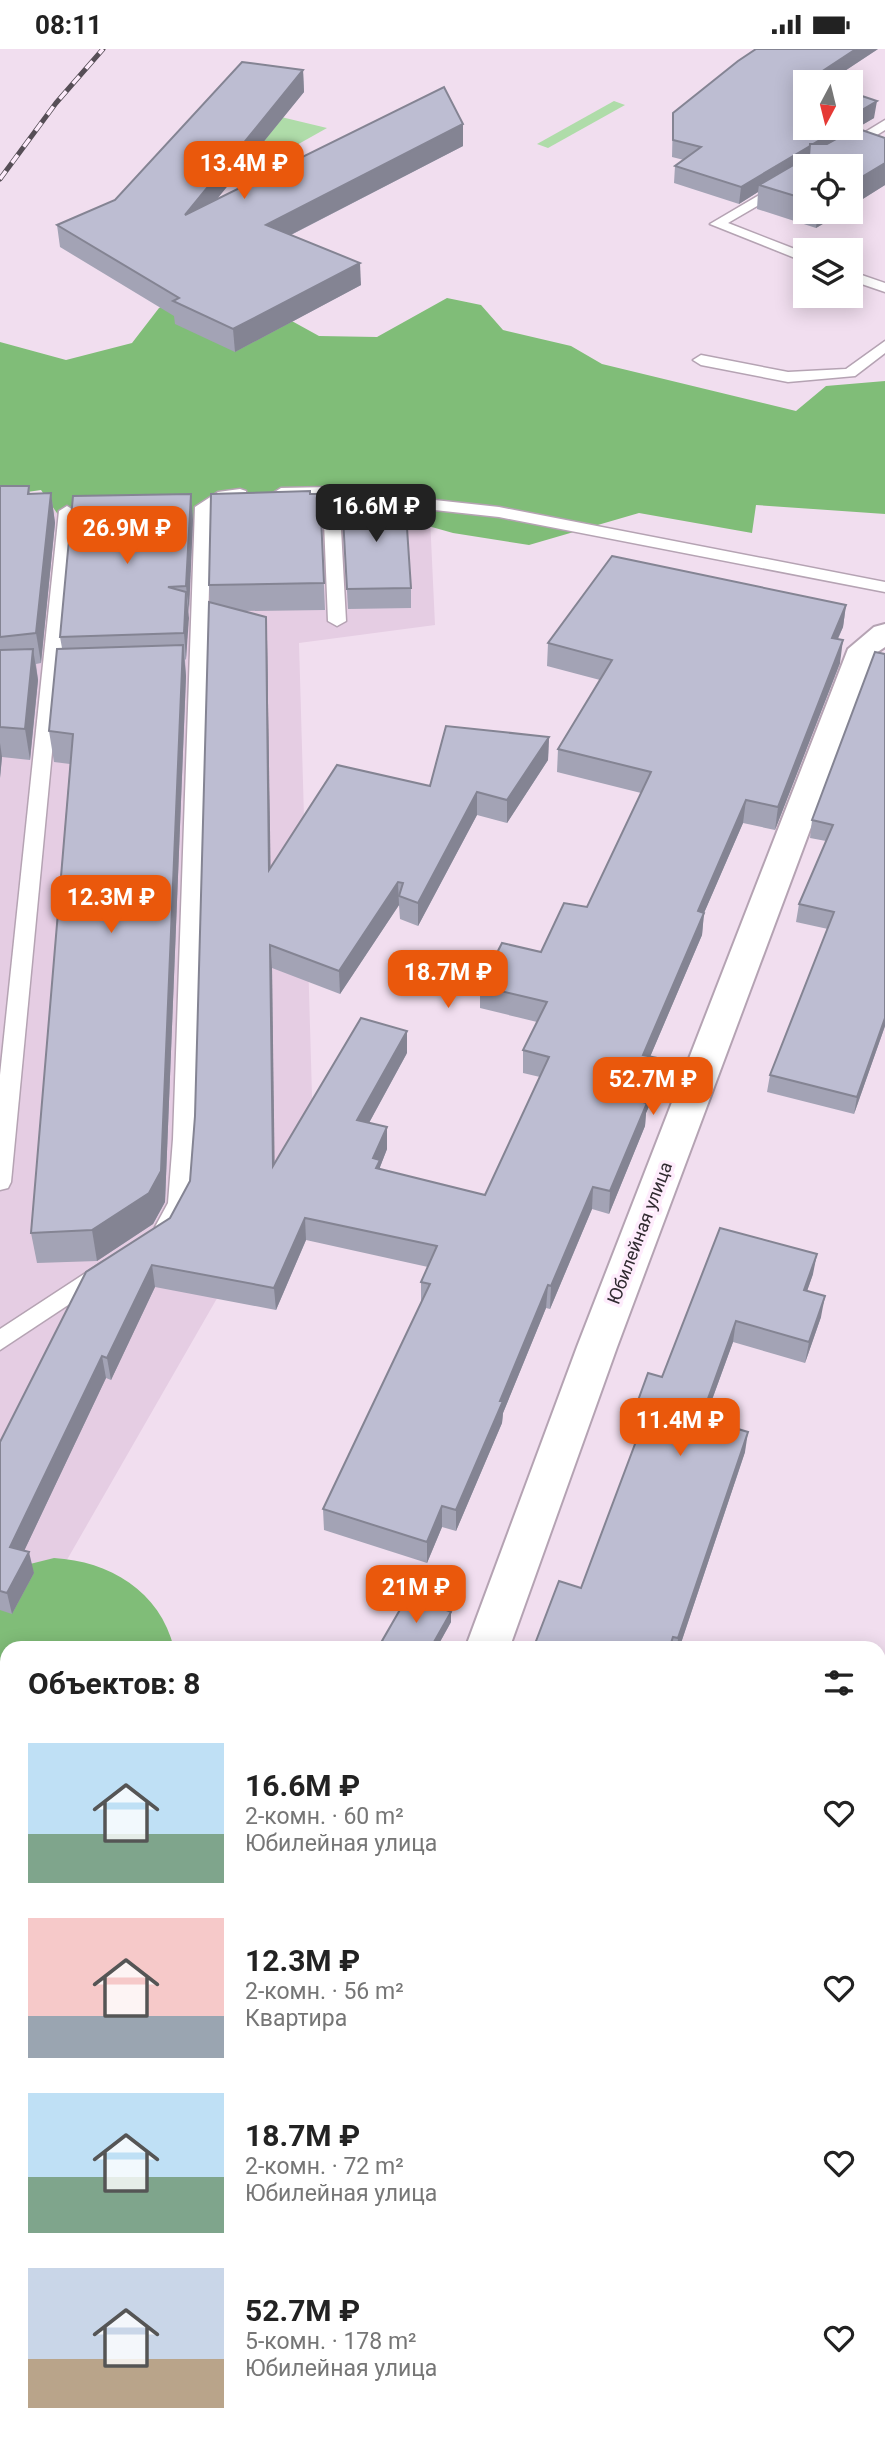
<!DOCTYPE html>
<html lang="ru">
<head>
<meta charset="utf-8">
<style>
  :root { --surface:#fff; --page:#f2f2f2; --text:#222; --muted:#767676; --accent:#ea580c }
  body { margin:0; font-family:Roboto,sans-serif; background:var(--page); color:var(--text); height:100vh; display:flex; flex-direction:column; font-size:26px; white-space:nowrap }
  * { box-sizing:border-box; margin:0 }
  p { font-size:23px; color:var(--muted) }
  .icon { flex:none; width:38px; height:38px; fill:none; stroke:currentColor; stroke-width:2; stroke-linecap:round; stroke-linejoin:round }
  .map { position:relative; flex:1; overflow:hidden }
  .sheet { position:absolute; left:0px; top:1592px; width:886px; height:800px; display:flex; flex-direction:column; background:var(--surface); border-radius:21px 21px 0 0; box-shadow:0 4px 18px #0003 }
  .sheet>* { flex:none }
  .needle { width:46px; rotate:187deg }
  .controls { position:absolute; left:793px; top:21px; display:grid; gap:14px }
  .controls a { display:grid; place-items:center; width:70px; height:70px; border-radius:0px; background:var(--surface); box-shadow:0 4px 18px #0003; font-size:35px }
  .price { position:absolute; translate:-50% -60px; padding:0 16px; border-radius:14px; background:var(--accent); color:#fff; font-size:23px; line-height:46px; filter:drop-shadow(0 2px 4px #0008) }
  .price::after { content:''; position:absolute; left:50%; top:42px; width:21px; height:16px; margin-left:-10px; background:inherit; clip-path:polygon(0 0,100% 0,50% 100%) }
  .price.selected { background:#222; color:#fff }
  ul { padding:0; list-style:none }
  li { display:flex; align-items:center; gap:21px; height:175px; padding:0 28px }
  li span { display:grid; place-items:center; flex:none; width:196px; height:140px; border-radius:0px; color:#555 }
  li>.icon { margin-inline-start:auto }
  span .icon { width:84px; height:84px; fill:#fffc; stroke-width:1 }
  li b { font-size:30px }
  h2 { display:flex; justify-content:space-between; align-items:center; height:84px; padding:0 28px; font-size:30px }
  .status { display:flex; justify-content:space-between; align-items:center; height:49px; padding:0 35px; background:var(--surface); direction:ltr }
  .status svg { height:19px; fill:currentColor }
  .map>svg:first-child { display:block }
  .built { fill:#e5cde3 }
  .green { fill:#afdca9 }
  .forest { fill:#80bd78 }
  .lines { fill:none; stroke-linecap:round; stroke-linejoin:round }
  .lane-casing { stroke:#b5a3b3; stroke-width:3 }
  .street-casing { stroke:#b5a3b3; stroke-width:4 }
  .secondary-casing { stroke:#b5a3b3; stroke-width:4 }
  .lane { fill:#fff; fill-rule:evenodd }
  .street { fill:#fff; fill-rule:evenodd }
  .secondary { fill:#fff; fill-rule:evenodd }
  .rail-casing { stroke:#564e56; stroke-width:5 }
  .rail { stroke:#feecfc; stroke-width:3.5; stroke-dasharray:10; stroke-linecap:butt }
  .wall { fill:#a3a3b5 }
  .shaded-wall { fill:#848493 }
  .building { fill:#bdbdd2; stroke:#848493; stroke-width:2 }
  .labels { text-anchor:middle; stroke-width:7; stroke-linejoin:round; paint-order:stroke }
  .street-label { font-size:18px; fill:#312b31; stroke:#feecfc }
</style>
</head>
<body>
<div class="status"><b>08:11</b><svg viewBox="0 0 49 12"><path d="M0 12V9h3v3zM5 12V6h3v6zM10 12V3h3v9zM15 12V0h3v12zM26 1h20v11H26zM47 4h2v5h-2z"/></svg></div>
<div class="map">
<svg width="885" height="2391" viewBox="0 0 885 2391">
  <rect width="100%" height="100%" fill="#f1deef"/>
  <g class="built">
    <polygon points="429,447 435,576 299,594 313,1082 60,1523 0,1524 0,450"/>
    <polygon points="0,1887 7,1893 7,2385 878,2385 879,2295 885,2297 885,2391 0,2391"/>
  </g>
  <g class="green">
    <polygon points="614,52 625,56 548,99 537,95"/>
    <polygon points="277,67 327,79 231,133"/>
  </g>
  <g class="forest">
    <polygon points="193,240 261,255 319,287 377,288 447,249 481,256 503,281 571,297 602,315 796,362 826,337 885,332 885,465 756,456 752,484 639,464 529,496 453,484 347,454 207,471 59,467 41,441 0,447 0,293 66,311 132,294 159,259"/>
    <path d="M54,1509C109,1512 160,1542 174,1599L7,1600V1731L0,1724V1536L30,1515Z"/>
  </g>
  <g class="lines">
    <g class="lane-casing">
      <g id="lane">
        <polygon points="885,71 885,81 851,102 839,99"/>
        <polygon points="805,119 805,129 728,174 805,204 805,213 710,175"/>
        <polygon points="850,222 885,234 885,243 850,231"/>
        <polygon points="885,292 885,304 855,327 788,333 701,316 693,311 701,306 788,323 846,320"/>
        <polygon points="331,438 339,443 346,572 337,577 328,572 323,448 281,449 273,444 281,439"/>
        <polygon points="240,440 246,442 246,448 228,451 211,460 195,1090 190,1154 174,1184 166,1186 158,1184 155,1178 168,1154 173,1090 195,458 218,443"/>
        <polygon points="416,449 499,458 885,533 885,543 499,468 416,459 377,460 369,455 377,450"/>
        <polygon points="67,457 75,462 11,1133 8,1139 0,1141 0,1026 59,462"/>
        <polygon points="104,1212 112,1215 115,1221 112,1227 0,1301 0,1280"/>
        <polygon points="0,1908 7,1911 7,2100 0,2097"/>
        <polygon points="7,2377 7,2385 36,2385 36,2391 4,2391"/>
        <polygon points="274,2385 306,2385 307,2391 275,2391"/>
        <polygon points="446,2385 486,2385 488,2391 448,2391"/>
        <polygon points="726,2385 758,2385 757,2391 725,2391"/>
      </g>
    </g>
    <g class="street-casing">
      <polygon id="street" points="885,575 885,598 876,604 617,1298 509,1600 465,1600 577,1298 848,600 874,578"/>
    </g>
    <g class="secondary-casing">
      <g id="secondary">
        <polygon points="0,1780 7,1783 7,1829 0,1826"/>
        <polygon points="878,2196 885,2198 885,2252 878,2249"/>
      </g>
    </g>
    <use href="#lane" class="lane"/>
    <use href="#street" class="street"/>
    <use href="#secondary" class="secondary"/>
    <g class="rail-casing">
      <polyline id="rail" points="0,130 56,54 103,0"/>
    </g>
    <use href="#rail" class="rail"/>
  </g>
  <g class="wall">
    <polygon points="878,0 828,33 805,33 874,69 857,79 885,89 885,136 850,158 850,117 805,117 805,163 843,163 816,179 757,160 758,143 739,155 674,134 675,117 684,111 672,108 673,64"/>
    <polygon points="303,21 304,43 217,150 463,75 463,97 291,186 361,236 235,303 175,275 174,267 60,198 57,176 115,151"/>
    <polygon points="0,437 29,437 30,445 51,444 55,474 41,614 36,615 38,631 30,711 2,708 0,729"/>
    <polygon points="191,445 193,471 186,610 185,611 186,627 165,1153 153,1175 97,1212 37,1214 31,1184 70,715 54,713 49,682 62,599 60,588"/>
    <polygon points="310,445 320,445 325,561 244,562 266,568 267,590 270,819 430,737 549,688 548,711 507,774 477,766 418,877 400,870 399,856 340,945 272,919 274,1115 407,1004 369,1074 387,1078 387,1100 380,1118 380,1120 485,1146 540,1028 523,1024 523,1001 537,973 480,959 480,937 541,903 587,858 641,744 557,723 558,700 600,631 547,617 548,594 846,556 843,578 838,590 840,614 775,781 743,774 704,864 702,886 650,1008 662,1010 660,1033 646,1064 645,1077 609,1165 592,1160 550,1260 546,1259 503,1364 502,1374 456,1482 442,1478 427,1514 324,1481 323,1460 421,1255 421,1233 428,1218 306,1191 276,1261 155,1238 111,1331 106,1329 24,1502 34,1524 12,1565 0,1561 0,1393 170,1169 190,1132 195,1067 210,553 209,536"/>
    <polygon points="342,451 411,539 411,559 348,560"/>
    <polygon points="875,603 885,977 854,1065 767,1043 770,1026 828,880 796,873 799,855 826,792 810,789 812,771"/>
    <polygon points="720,1179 813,1225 807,1242 821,1268 805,1314 733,1293 705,1370 745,1403 679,1600 533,1600 581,1539 637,1390 629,1388 632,1368 662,1328"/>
    <polygon points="451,1563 451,1573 436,1600 382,1600 382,1592"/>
    <polygon points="878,1867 885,1869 885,2068 878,2066"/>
    <polygon points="547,2385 687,2385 686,2391 558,2391"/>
    <polygon points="799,2385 878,2385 885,2391 798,2391"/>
  </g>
  <g class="shaded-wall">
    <polygon points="856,0 878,0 828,33 811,33 812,29"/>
    <polygon points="303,21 304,43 186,188 185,166"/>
    <polygon points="877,52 874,69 759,136 758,143 739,155 741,138 832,79 850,79 850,68"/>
    <polygon points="463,75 463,97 267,198 266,176"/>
    <polygon points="885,114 885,136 850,158 850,135"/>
    <polygon points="818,163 843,163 816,179"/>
    <polygon points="360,214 361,236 235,303 233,280"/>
    <polygon points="51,444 55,474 41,614 36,584"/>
    <polygon points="191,445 193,471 189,563 186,537"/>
    <polygon points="186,543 189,569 186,610 184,584"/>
    <polygon points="846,556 843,578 828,611 832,589"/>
    <polygon points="266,568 267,590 271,843 269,821"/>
    <polygon points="843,591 840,614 775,781 778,758"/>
    <polygon points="183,596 186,627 165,1153 153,1175 97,1212 92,1181"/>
    <polygon points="33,600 38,631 30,711 25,680"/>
    <polygon points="549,688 548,711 507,774 507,751"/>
    <polygon points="0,694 2,708 0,729"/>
    <polygon points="477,743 477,766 418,877 418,854"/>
    <polygon points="746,751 743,774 704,864 702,886 641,1029 643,1006 698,862"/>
    <polygon points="398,833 399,856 340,945 339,922"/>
    <polygon points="270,896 272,919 275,1140 273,1117"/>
    <polygon points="885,969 885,977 854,1065 857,1048"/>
    <polygon points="407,982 407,1004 358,1094 357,1071"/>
    <polygon points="662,1010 660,1033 646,1064 645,1077 609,1165 610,1142 643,1053"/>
    <polygon points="387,1078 387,1100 380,1118 381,1133 373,1109"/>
    <polygon points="593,1138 592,1160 550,1260 551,1237"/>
    <polygon points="305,1169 306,1191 276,1261 274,1239"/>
    <polygon points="817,1205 813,1225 800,1262 804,1241"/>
    <polygon points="152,1216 155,1238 111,1331 107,1309"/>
    <polygon points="548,1236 546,1259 503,1364 502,1374 456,1482 456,1461 500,1352"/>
    <polygon points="825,1247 821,1268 805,1314 809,1293"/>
    <polygon points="736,1272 733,1293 698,1389 701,1369"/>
    <polygon points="102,1307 106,1329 16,1519 10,1498"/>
    <polygon points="748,1383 745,1403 679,1600 677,1600 678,1589"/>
    <polygon points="442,1457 442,1478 427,1514 427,1493"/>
    <polygon points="29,1503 34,1524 12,1565 7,1544"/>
    <polygon points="451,1563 451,1573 436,1600 430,1600"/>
  </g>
  <g class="building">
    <polygon points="756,0 856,0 812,29 823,33 805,33 805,79 833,79 838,80 813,95 810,95 810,97 741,138 675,117 701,98 673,91 673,64 738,12"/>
    <polygon points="242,13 303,21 185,166 444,38 463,75 266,176 360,214 233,280 173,252 179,249 57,176 115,151"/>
    <polygon points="850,43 877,52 850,68"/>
    <polygon points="856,79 885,89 885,114 850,135 850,117 805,117 805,150 759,136 809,107 810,95 827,95"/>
    <polygon points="0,437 29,437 28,445 51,444 36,584 0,588"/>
    <polygon points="310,442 310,445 320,445 324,534 209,536 211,445"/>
    <polygon points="191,445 186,537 168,538 186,543 184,584 60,588 73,447"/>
    <polygon points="405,449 411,539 347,540 342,451"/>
    <polygon points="612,507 846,556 832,589 843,591 778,758 746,751 698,862 704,864 643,1006 662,1010 643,1053 647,1054 610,1142 593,1138 551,1237 548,1236 500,1352 503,1352 456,1461 442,1457 427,1493 323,1460 430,1235 421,1233 437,1197 305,1169 274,1239 152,1216 107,1309 102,1307 10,1498 29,1503 7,1544 0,1542 0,1393 86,1223 170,1169 190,1132 195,1067 209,553 266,568 269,821 337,716 430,737 446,677 549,688 507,751 477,743 418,854 399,847 403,834 398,833 339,922 270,896 273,1117 361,969 407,982 357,1071 387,1078 373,1109 380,1111 376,1119 485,1146 549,1008 523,1001 547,953 480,937 502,894 541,903 564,854 587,858 651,723 558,700 612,611 548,594"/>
    <polygon points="183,596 161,1122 149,1144 92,1181 31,1184 73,685 49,682 57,600"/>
    <polygon points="33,600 25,680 0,678 0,601"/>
    <polygon points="875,603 885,605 885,969 857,1048 770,1026 834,863 799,855 833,776 812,771"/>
    <polygon points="720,1179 817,1205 804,1241 825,1247 809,1293 736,1272 701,1369 748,1383 678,1589 673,1588 669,1600 533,1600 559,1532 581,1539 644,1371 632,1368 648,1324 662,1328"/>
    <polygon points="409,1545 451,1563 430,1600 396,1600 382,1592"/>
    <polygon points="878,1867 885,1869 885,2052 878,2050"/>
    <polygon points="878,2329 885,2331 885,2391 802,2391 803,2385 878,2385"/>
    <rect x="68" y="2385" width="159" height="6"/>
    <polygon points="579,2385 687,2385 686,2391 590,2391"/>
  </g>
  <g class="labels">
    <g class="street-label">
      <text transform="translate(640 1184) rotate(-69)" y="6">Юбилейная улица</text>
    </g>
  </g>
</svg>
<div class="controls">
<a><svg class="needle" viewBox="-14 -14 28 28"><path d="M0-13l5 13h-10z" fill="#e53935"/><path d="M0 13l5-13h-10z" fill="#767676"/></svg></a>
<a><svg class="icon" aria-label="locate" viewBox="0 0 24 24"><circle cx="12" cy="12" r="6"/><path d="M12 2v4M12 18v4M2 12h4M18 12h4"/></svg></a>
<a><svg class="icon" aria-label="layers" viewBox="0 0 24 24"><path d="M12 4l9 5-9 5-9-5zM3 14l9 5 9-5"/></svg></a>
</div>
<b class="price" style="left:244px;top:152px">13.4M ₽</b>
<b class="price selected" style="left:376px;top:495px">16.6M ₽</b>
<b class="price" style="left:127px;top:517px">26.9M ₽</b>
<b class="price" style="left:111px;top:886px">12.3M ₽</b>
<b class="price" style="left:448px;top:961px">18.7M ₽</b>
<b class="price" style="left:653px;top:1068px">52.7M ₽</b>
<b class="price" style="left:680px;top:1409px">11.4M ₽</b>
<b class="price" style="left:416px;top:1576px">21M ₽</b>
<section class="sheet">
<h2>Объектов: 8<svg class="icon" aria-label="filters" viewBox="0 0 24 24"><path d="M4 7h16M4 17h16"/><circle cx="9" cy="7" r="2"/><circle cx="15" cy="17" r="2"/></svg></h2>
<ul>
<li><span style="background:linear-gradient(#bfe0f5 65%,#7fa58c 0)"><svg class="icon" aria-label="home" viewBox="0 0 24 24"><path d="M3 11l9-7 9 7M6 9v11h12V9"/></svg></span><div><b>16.6M ₽</b><p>2-комн. · 60 m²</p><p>Юбилейная улица</p></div><svg class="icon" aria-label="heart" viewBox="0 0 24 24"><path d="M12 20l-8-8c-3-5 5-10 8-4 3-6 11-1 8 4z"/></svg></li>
<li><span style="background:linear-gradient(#f6c9c9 70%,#9aa5b1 0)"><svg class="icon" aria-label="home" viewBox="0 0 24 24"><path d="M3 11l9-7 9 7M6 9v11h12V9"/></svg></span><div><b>12.3M ₽</b><p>2-комн. · 56 m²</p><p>Квартира</p></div><svg class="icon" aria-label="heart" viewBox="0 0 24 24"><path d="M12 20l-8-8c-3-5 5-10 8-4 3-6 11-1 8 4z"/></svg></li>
<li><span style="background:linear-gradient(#bfe0f5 60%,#7fa58c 0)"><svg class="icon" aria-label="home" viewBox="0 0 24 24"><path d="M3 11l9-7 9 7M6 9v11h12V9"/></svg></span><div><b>18.7M ₽</b><p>2-комн. · 72 m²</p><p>Юбилейная улица</p></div><svg class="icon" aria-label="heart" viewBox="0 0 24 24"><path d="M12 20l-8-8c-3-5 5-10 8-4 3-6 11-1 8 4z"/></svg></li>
<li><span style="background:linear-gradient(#c9d6e8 65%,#b9a48a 0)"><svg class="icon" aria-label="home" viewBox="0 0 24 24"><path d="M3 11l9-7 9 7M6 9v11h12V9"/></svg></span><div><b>52.7M ₽</b><p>5-комн. · 178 m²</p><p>Юбилейная улица</p></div><svg class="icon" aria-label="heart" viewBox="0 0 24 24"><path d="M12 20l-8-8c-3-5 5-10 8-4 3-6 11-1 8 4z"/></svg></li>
</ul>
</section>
</div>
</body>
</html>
